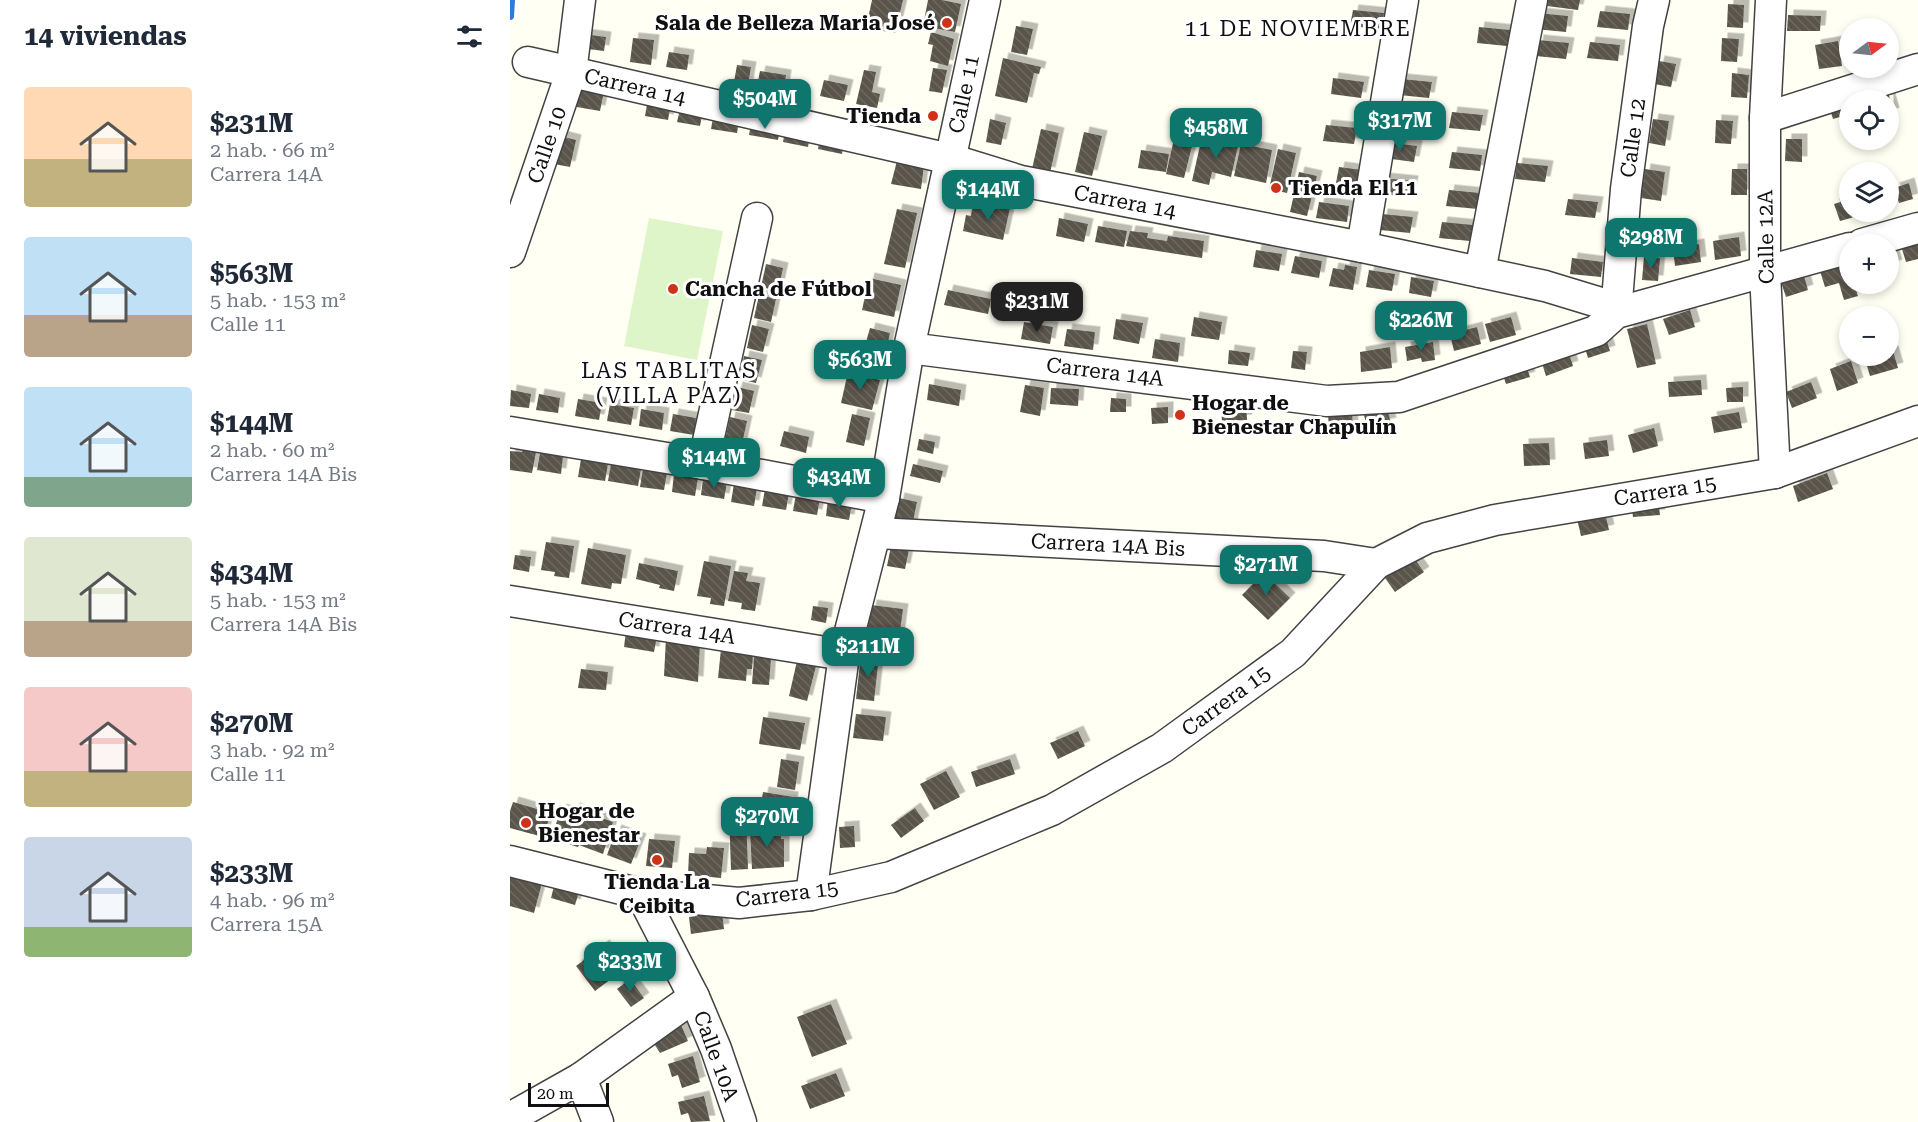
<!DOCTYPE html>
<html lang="es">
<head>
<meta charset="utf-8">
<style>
  :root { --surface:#fff; --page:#f6f6f7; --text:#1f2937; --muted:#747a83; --accent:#0f766e }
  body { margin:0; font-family:"Roboto Serif",serif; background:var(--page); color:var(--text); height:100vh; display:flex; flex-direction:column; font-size:22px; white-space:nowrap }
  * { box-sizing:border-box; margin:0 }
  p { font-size:20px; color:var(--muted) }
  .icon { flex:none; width:33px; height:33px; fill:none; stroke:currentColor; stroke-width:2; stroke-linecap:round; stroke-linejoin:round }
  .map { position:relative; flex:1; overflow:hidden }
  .panel { display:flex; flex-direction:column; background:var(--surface); width:510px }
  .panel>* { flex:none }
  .needle { width:39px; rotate:75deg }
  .tools { position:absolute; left:1329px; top:18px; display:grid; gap:12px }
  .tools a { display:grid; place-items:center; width:60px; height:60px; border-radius:50%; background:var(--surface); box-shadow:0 3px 9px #0003; font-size:30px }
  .scale { position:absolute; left:18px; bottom:15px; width:81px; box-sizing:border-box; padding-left:6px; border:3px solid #101010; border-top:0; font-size:16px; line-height:21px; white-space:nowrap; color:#101010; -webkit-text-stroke:4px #fff; paint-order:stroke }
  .price { position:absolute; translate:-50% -51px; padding:0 14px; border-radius:12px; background:var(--accent); color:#fff; font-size:20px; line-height:39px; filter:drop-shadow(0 2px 3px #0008) }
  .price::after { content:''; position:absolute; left:50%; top:36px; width:18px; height:14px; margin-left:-9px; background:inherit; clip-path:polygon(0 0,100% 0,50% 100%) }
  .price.selected { background:#222; color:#fff }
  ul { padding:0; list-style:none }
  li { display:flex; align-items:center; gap:18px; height:150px; padding:0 24px }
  li span { display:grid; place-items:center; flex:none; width:168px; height:120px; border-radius:6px; color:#555 }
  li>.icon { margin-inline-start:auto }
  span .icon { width:72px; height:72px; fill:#fffc; stroke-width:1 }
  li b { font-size:26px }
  h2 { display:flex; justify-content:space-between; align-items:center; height:72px; padding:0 24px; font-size:26px }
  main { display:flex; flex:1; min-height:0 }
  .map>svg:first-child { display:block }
  .pitch { fill:#def5ca }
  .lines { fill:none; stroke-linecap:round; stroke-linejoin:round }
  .stream { stroke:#3178db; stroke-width:8 }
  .building { fill:url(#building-back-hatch); filter:url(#shadow) }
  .street-casing { stroke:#434343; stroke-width:33 }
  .street { stroke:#fff; stroke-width:30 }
  .poi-dot { fill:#d03218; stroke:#fff; stroke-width:2 }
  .labels { text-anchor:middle; stroke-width:6; stroke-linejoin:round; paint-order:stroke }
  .poi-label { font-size:21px; font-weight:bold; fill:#101010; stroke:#fff; text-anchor:start }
  .street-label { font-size:21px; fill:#101010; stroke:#fff }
  .neighbourhood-label { font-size:22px; letter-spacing:1.5px; fill:#101010; stroke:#fff }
</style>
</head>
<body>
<main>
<section class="panel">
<h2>14 viviendas<svg class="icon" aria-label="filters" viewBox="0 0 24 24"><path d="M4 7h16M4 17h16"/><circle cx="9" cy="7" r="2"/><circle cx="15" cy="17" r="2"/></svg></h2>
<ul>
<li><span style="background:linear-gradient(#ffd9b3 60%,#c2b280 0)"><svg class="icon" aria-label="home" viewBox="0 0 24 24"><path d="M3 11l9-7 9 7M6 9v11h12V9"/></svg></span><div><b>$231M</b><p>2 hab. · 66 m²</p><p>Carrera 14A</p></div></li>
<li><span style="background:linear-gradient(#bfe0f5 65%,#b9a48a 0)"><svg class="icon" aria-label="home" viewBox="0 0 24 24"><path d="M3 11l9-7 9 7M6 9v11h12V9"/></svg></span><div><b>$563M</b><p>5 hab. · 153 m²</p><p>Calle 11</p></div></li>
<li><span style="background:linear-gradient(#bfe0f5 75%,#7fa58c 0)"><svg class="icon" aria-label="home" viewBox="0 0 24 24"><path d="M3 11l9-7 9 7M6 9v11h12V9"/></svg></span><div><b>$144M</b><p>2 hab. · 60 m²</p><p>Carrera 14A Bis</p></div></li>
<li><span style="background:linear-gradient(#dfe7d0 70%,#b9a48a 0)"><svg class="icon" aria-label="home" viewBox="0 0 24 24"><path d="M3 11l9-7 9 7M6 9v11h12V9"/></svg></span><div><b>$434M</b><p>5 hab. · 153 m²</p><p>Carrera 14A Bis</p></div></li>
<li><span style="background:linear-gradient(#f6c9c9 70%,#c2b280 0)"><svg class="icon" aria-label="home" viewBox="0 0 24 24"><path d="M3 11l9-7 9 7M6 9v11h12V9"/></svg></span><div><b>$270M</b><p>3 hab. · 92 m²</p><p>Calle 11</p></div></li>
<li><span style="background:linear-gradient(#c9d6e8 75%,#8fb573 0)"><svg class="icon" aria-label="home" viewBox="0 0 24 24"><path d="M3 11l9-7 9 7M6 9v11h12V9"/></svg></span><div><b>$233M</b><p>4 hab. · 96 m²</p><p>Carrera 15A</p></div></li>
</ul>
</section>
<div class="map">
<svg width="1408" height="1122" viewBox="0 0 1408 1122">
  <defs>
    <pattern id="building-back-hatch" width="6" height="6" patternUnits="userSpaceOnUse" patternTransform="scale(1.5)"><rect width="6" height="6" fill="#5a544b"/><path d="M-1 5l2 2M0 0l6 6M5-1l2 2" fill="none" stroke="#6d6861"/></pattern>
    <filter id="shadow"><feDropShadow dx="5.5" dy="-5.5" stdDeviation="0" flood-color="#0004"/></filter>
  </defs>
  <rect width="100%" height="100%" fill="#fffff3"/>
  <polygon class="pitch" points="139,218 213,231 187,360 114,346"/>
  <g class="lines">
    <polyline class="stream" points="0,16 1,0"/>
  </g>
  <g class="building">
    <polygon points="362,0 393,0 385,33 356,28"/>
    <polygon points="418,0 432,0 451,4 445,32 413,26"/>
    <polygon points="1038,0 1070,0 1068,10 1037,6"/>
    <polygon points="1218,4 1234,5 1233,28 1217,27"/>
    <polygon points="843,10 874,13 871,29 840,26"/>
    <polygon points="1090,11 1120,14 1118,30 1087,27"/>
    <polygon points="1027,13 1058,16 1056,32 1025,29"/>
    <polygon points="1278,15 1311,16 1310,31 1277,31"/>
    <polygon points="506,26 523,29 517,55 501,52"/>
    <polygon points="969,27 1000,30 997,46 967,43"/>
    <polygon points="421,32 444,39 438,66 420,61 423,45 418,44"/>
    <polygon points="72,34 96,37 94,51 70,48"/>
    <polygon points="123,38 144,40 141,65 120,62"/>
    <polygon points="1212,38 1229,39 1227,62 1211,61"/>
    <polygon points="1028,40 1059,43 1056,59 1026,56"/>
    <polygon points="1328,41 1332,66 1309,69 1305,45"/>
    <polygon points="1080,42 1110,45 1108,61 1077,58"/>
    <polygon points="159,52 179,55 177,70 156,67"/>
    <polygon points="493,58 531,67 529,74 524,73 517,103 485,96"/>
    <polygon points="1149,61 1166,64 1161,87 1144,84"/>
    <polygon points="227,65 241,67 238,85 224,82"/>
    <polygon points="423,68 437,70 432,93 419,91"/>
    <polygon points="354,70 366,72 362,92 370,94 367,108 346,104"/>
    <polygon points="250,71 276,75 274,91 247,86"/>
    <polygon points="1222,73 1239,75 1237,98 1221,97"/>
    <polygon points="823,78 854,82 851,98 821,94"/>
    <polygon points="891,79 922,82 919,98 889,95"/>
    <polygon points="314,80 338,85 334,101 310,96"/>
    <polygon points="65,86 94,91 90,111 61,106"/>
    <polygon points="1378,92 1384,113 1378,115 1378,100 1357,100"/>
    <polygon points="138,99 161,104 158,120 135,116"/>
    <polygon points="1340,101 1340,114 1323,119 1319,107"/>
    <polygon points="171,105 193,110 190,126 167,122"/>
    <polygon points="204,112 230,116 227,133 201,129"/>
    <polygon points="942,112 973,115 970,131 939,128"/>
    <polygon points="242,119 271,124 268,140 239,135"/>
    <polygon points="480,119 496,123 491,145 476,142"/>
    <polygon points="1143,119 1159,121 1155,146 1139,143"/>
    <polygon points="1206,120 1223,121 1221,144 1205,143"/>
    <polygon points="276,125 301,130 298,147 273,142"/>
    <polygon points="816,125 847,128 844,144 813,141"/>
    <polygon points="531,129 549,133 540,173 522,169"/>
    <polygon points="311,131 335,136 332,154 308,149"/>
    <polygon points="574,132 592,136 582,176 565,172"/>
    <polygon points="712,133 730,137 721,177 702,172 699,185 682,181 691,141 709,145"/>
    <polygon points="665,135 684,138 674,178 656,174"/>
    <polygon points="50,136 66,140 60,167 44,164"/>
    <polygon points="1276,139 1292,139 1292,162 1275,161"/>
    <polygon points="876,142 907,146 904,162 874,158"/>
    <polygon points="731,144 762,150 756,183 724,176"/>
    <polygon points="768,149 786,153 777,193 759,189"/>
    <polygon points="631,150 659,154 656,172 628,168"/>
    <polygon points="942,152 972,155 970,171 939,168"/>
    <polygon points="389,153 415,157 411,189 381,184"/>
    <polygon points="1007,163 1038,166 1035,182 1005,179"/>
    <polygon points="829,167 860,171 857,187 826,183"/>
    <polygon points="1135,169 1155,172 1151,201 1131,198"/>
    <polygon points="1222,169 1237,169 1237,195 1221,195"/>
    <polygon points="789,172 807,176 797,216 780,212"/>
    <polygon points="872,178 903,181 900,197 870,194"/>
    <polygon points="1399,183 1403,199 1389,203 1384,188"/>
    <polygon points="939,190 970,193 968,209 936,206"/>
    <polygon points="1058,199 1088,202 1085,218 1055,215"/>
    <polygon points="1340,199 1340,212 1354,212 1355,214 1330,221 1324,204"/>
    <polygon points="469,202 500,208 493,240 453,231 456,215 461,216 463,205 468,206"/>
    <polygon points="809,202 839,206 837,222 806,218"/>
    <polygon points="387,209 407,213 395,268 374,264"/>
    <polygon points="872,214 903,217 900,233 870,230"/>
    <polygon points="549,218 578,224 574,242 546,236"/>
    <polygon points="932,222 963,225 960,241 929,238"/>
    <polygon points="588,226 617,231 614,247 585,242"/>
    <polygon points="620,231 638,233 637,238 657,241 658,236 694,241 692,258 616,246"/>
    <polygon points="1229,237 1231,256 1205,260 1203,241"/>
    <polygon points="1408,241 1408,259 1396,262 1391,246"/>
    <polygon points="1189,244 1191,262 1165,266 1163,248"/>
    <polygon points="1382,249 1387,265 1378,268 1378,250"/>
    <polygon points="746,250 772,254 769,271 743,267"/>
    <polygon points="785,256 812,261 809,278 781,273"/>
    <polygon points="1134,257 1150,258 1148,281 1132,280"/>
    <polygon points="1062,258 1093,262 1091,277 1060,274"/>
    <polygon points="1338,262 1340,284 1344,284 1348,296 1334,300 1329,283 1315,287 1310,271"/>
    <polygon points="256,264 273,268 268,291 251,287"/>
    <polygon points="835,265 847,267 843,290 819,286 823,268 834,270"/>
    <polygon points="859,270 885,274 882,291 856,287"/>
    <polygon points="1294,276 1298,290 1276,297 1271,282"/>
    <polygon points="901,277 924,281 921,297 899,293"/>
    <polygon points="359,278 391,285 384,317 352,310"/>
    <polygon points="438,290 481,299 478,314 434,305"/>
    <polygon points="249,295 266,299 261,322 244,318"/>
    <polygon points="1180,310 1185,327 1159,335 1153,319"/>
    <polygon points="684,317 712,322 709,340 681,336"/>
    <polygon points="1001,317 1006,335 980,342 975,324"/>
    <polygon points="606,319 633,323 629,344 603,339"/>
    <polygon points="514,322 543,327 540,344 511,339"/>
    <polygon points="1137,324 1146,364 1127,368 1117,329"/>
    <polygon points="242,325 259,329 253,352 237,348"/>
    <polygon points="967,327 971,344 944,351 940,334"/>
    <polygon points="360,328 380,333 374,360 369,359 368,365 356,363 360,343 356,342"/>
    <polygon points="557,329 585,332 583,350 554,346"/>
    <polygon points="1095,335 1100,351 1078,358 1073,342"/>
    <polygon points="645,339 670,343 668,362 642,358"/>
    <polygon points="923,342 925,360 912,362 911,358 897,361 895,347"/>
    <polygon points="880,347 882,368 851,372 850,352"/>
    <polygon points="1057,347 1063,366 1036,376 1030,357"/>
    <polygon points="719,350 740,353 738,366 718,364"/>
    <polygon points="783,351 797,352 795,370 781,368"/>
    <polygon points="1383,351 1388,368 1360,376 1355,359 1367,356 1378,356 1378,352"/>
    <polygon points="234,356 252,360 246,383 229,379"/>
    <polygon points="1341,361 1348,383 1327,391 1320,369"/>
    <polygon points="1015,362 1020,377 996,384 991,369"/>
    <polygon points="338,372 370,380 362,410 331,403"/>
    <polygon points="1191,380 1192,395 1159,397 1158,382"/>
    <polygon points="1301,382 1307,398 1282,408 1276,392"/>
    <polygon points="419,384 451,390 449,406 417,400"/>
    <polygon points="515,385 534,388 530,416 510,412"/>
    <polygon points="227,387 244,391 239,413 222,410"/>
    <polygon points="1233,387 1233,402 1217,402 1216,388"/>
    <polygon points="541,388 569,389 568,406 540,404"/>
    <polygon points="1,390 21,394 19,408 0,406"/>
    <polygon points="29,394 50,398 48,413 26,410"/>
    <polygon points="601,398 616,399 616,412 600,412"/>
    <polygon points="68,399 92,403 89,420 65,416"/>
    <polygon points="100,404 124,408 121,425 97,421"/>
    <polygon points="736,404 737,420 712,421 711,405"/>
    <polygon points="876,405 881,423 857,428 853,410"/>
    <polygon points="658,407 658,423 642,424 641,408"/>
    <polygon points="131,409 154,413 152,430 129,426"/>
    <polygon points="842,412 843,428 819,429 818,413"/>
    <polygon points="1229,412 1232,428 1204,433 1201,417"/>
    <polygon points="163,414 186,418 184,435 160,431"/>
    <polygon points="342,414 360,418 354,446 336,442"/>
    <polygon points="220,417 237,421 232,444 215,440"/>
    <polygon points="1144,428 1148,446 1123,453 1118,435"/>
    <polygon points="274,431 299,437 296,453 270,446"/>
    <polygon points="409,439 425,442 423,454 407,450"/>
    <polygon points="1097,440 1099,456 1075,459 1073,443"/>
    <polygon points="1039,443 1040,465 1014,466 1013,444"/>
    <polygon points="13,450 26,452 22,473 0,470 0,451 12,452"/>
    <polygon points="30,453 53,456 51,474 27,470"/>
    <polygon points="71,459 98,464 95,481 68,477"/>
    <polygon points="101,464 131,469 128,486 98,481"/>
    <polygon points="403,464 433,471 430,483 400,476"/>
    <polygon points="133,469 157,473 154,490 130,487"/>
    <polygon points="1317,473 1323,489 1288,502 1283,486"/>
    <polygon points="164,474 188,478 185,496 162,492"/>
    <polygon points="193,479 217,483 214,499 191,495"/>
    <polygon points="224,484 247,488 244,506 221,502"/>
    <polygon points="255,489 279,493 276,510 252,506"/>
    <polygon points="286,494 310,498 307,515 283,511"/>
    <polygon points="1148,497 1150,515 1123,517 1121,500"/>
    <polygon points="389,498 407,502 401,531 383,528"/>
    <polygon points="318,499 342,503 339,520 316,516"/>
    <polygon points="1093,504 1099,530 1071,536 1065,510"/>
    <polygon points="383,536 401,540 395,569 377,566"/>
    <polygon points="36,542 64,546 59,578 44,576 45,572 31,570"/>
    <polygon points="78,548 116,555 111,584 102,583 101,589 71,584"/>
    <polygon points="5,555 21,557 19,572 3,569"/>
    <polygon points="904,558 914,572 885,592 875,578"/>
    <polygon points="194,561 221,566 214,606 200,604 201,598 187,596"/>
    <polygon points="129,563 168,571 164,591 149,588 150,585 126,579"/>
    <polygon points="224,571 238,573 236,581 250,583 245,611 231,609 232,603 218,601"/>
    <polygon points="754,573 780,598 758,620 732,595"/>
    <polygon points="361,605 393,609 389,639 357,635"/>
    <polygon points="303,606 318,608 316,623 301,620"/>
    <polygon points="116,631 147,636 144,652 114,647"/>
    <polygon points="156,638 190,643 188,682 154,676"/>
    <polygon points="211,649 243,654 242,669 237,669 236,681 208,678"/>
    <polygon points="351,654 369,656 364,701 346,699"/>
    <polygon points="244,657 261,658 259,685 242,684"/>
    <polygon points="287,661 306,666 297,701 279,696"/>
    <polygon points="71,669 98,672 96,690 68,688"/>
    <polygon points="346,714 376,717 373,741 343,738"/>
    <polygon points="253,717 295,723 290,750 249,744"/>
    <polygon points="568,731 575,746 548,759 540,743"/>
    <polygon points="271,759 289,762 285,790 267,787"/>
    <polygon points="500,759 505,774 466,787 461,772"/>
    <polygon points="436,771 450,797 424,810 410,784"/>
    <polygon points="253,792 283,797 280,821 249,816"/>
    <polygon points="3,802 41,813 33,837 0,828 0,811"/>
    <polygon points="64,808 103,822 93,854 69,845 68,847 41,839 51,809 63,813"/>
    <polygon points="405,808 414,821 391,838 381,825"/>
    <polygon points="219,813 236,813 238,869 221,870"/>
    <polygon points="344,826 345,847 330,848 329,827"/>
    <polygon points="271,827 271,839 274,839 274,867 242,869 240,830"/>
    <polygon points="106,830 131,839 121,864 97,855"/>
    <polygon points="139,839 165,841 162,868 136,866"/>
    <polygon points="197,847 214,848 211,878 178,875 179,853 196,854"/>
    <polygon points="2,870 33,879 24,913 0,906 0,878"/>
    <polygon points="45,882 70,889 65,905 41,898"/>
    <polygon points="212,913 214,929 181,934 179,917"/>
    <polygon points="94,945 113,970 85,991 66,966"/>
    <polygon points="120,979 134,998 121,1007 107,989"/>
    <polygon points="321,1004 337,1044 302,1057 287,1017"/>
    <polygon points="168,1018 178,1041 150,1053 143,1042"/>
    <polygon points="183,1056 190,1082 172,1088 168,1075 162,1077 158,1064"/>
    <polygon points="326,1073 335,1096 300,1109 291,1086"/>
    <polygon points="194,1096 200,1121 181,1122 178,1113 171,1115 168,1102"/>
  </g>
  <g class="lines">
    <g class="street-casing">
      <g id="street">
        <polyline points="1261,0 1255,118 1255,273 1265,473"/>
        <polyline points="18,62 440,159 511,181 852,247 1035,286 1091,303 1106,313 1116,189 1138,26 1144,0"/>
        <polyline points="1255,118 1408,69"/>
        <polyline points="1352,244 1408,228"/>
        <polyline points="852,247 893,0"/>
        <polyline points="0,252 61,73 70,0"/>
        <polyline points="970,272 1022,0"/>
        <polyline points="399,348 817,401 889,397 1086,331 1106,313 1340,248"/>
        <polyline points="0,432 193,464 374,498"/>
        <polyline points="193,464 247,218"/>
        <polyline points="366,533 814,556 866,564"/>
        <polyline points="0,601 334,655"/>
        <polyline points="0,861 131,894 229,903 301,895 381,877 542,810 652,748 783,653 866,564 917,538 985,520 1265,473 1408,421"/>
        <polyline points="131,894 184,997 206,1049 231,1122"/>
        <polyline points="301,895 334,655 374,498 399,348 475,0"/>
        <polyline points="71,1078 88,1122"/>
        <polyline points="0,1118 71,1078 184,997"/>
      </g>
    </g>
    <use href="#street" class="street"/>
  </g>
  <g class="poi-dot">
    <circle cx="437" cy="23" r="6"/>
    <circle cx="423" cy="116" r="6"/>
    <circle cx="766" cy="188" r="6"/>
    <circle cx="163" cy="289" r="6"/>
    <circle cx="670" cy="415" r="6"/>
    <circle cx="16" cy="823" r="6"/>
    <circle cx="147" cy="860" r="6"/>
  </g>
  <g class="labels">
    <g class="poi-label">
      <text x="425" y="30" text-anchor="end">Sala de Belleza Maria José</text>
      <text x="411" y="123" text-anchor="end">Tienda</text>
      <text x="778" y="195">Tienda El 11</text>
      <text x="175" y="296">Cancha de Fútbol</text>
      <text x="682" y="410">Hogar de<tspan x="682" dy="24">Bienestar Chapulín</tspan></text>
      <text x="28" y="818">Hogar de<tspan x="28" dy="24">Bienestar</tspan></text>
      <text x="147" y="889" text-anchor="middle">Tienda La<tspan x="147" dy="24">Ceibita</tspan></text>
    </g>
    <g class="street-label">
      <text transform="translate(125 87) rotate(13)" y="7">Carrera 14</text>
      <text transform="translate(454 94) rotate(-78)" y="7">Calle 11</text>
      <text transform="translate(1123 138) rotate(-82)" y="7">Calle 12</text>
      <text transform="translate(37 145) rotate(-71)" y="7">Calle 10</text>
      <text transform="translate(615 202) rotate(11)" y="7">Carrera 14</text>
      <text transform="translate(1256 237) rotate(-91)" y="7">Calle 12A</text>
      <text transform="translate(595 372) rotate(7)" y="7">Carrera 14A</text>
      <text transform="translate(1155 491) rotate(-9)" y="7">Carrera 15</text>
      <text transform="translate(598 545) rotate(3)" y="7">Carrera 14A Bis</text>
      <text transform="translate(167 628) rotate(9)" y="7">Carrera 14A</text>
      <text transform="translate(716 701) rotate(-36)" y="7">Carrera 15</text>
      <text transform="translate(277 894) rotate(-7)" y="7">Carrera 15</text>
      <text transform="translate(206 1056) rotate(70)" y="7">Calle 10A</text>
    </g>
    <g class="neighbourhood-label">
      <text x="788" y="36">11 DE NOVIEMBRE</text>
      <text x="159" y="378">LAS TABLITAS<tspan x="159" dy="25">(VILLA PAZ)</tspan></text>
    </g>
  </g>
</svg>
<div class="tools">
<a><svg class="needle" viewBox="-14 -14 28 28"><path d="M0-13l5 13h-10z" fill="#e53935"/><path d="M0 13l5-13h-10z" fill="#747a83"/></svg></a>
<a><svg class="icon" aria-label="locate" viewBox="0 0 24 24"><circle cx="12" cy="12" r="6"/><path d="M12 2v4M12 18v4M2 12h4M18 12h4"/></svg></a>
<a><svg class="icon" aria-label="layers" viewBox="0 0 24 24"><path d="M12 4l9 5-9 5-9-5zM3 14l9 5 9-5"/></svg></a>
<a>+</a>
<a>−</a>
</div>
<div class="scale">20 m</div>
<b class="price" style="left:255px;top:130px">$504M</b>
<b class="price" style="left:890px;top:152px">$317M</b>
<b class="price" style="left:706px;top:159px">$458M</b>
<b class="price" style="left:478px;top:221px">$144M</b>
<b class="price" style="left:1141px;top:269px">$298M</b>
<b class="price selected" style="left:527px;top:333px">$231M</b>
<b class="price" style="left:911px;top:352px">$226M</b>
<b class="price" style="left:350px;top:391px">$563M</b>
<b class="price" style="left:204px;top:489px">$144M</b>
<b class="price" style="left:329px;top:509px">$434M</b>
<b class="price" style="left:756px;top:596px">$271M</b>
<b class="price" style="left:358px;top:678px">$211M</b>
<b class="price" style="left:257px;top:848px">$270M</b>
<b class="price" style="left:120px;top:993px">$233M</b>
</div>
</main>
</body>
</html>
